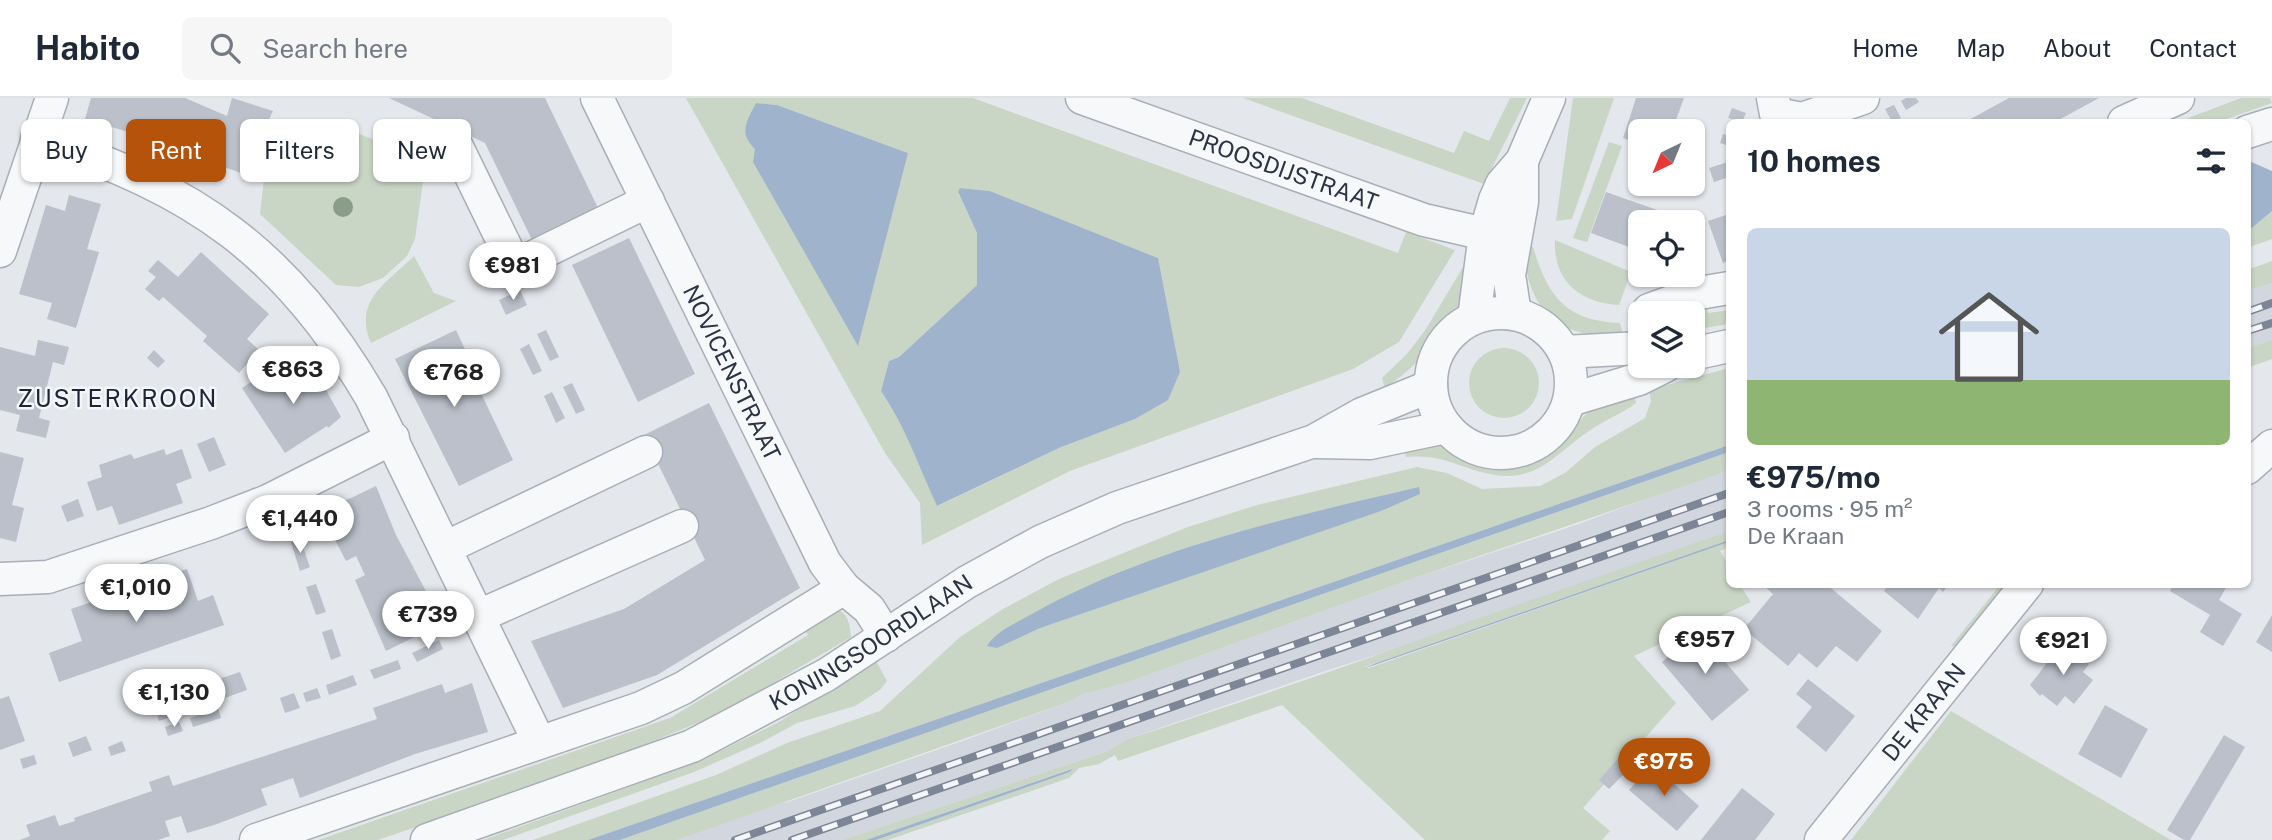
<!DOCTYPE html>
<html lang="en">
<head>
<meta charset="utf-8">
<style>
  :root { --surface:#fff; --page:#f6f6f7; --text:#1f2937; --muted:#747a83; --line:#e0e1e3; --accent:#b45309 }
  body { margin:0; font-family:"Public Sans",sans-serif; background:var(--page); color:var(--text); height:100vh; display:flex; flex-direction:column; font-size:26px; white-space:nowrap }
  * { box-sizing:border-box; margin:0 }
  p { font-size:23px; color:var(--muted) }
  .icon { flex:none; width:38px; height:38px; fill:none; stroke:currentColor; stroke-width:2; stroke-linecap:round; stroke-linejoin:round }
  .map { position:relative; flex:1; overflow:hidden }
  .details { position:absolute; left:1726px; top:21px; width:525px; height:469px; display:flex; flex-direction:column; background:var(--surface); border-radius:10px; box-shadow:0 2px 5px #0004 }
  .details>* { flex:none }
  .hud { position:absolute; left:21px; top:21px; width:665px; height:63px; display:flex; gap:14px }
  .needle { width:46px; rotate:223deg }
  .controls { position:absolute; left:1628px; top:21px; display:grid; gap:14px }
  .controls a { display:grid; place-items:center; width:77px; height:77px; border-radius:10px; background:var(--surface); box-shadow:0 2px 5px #0004; font-size:35px }
  .price { position:absolute; translate:-50% -60px; padding:0 16px; border-radius:24px; background:#fff; color:#222; font-size:23px; line-height:46px; filter:drop-shadow(0 2px 4px #0008) }
  .price::after { content:''; position:absolute; left:50%; top:42px; width:21px; height:16px; margin-left:-10px; background:inherit; clip-path:polygon(0 0,100% 0,50% 100%) }
  .price.selected { background:var(--accent); color:#fff }
  ul { padding:0; list-style:none }
  li { display:grid; align-content:center; gap:14px; height:371px; padding:0 21px }
  li span { display:grid; place-items:center; height:217px; border-radius:10px; color:#555 }
  li>.icon { margin-inline-start:auto }
  span .icon { width:126px; height:126px; fill:#fffc; stroke-width:1 }
  li b { font-size:30px }
  h2 { display:flex; justify-content:space-between; align-items:center; height:84px; padding:0 21px; font-size:30px }
  .chip { padding:0 24px; border-radius:10px; background:var(--surface); box-shadow:0 2px 5px #0004; font-size:24px; line-height:63px }
  .chip.selected { background:var(--accent); color:#fff }
  header { display:flex; align-items:center; gap:42px; box-sizing:border-box; height:98px; padding:0 35px; background:var(--surface); border-bottom:2px solid var(--line) }
  header strong { font-size:33px }
  nav { display:flex; gap:38px; margin-inline-start:auto; font-size:24px }
  .search { width:490px; height:63px; background:var(--page); display:flex; align-items:center; gap:18px; box-sizing:border-box; padding:0 24px; border-radius:10px; color:var(--muted); font-size:26px }
  .map>svg:first-child { display:block }
  .built { fill:#d2d6de }
  .green { fill:#c9d6c5; fill-rule:evenodd }
  .water { fill:#9fb4cc }
  .building { fill:#bbc0ca }
  .lines { fill:none; stroke-linecap:round; stroke-linejoin:round }
  .minor-casing { stroke:#a9aeb7; stroke-width:35 }
  .minor { stroke:#f7f8fa; stroke-width:32 }
  .rail-casing { stroke:#7d8696; stroke-width:8 }
  .rail { stroke:#f4f6f9; stroke-width:5; stroke-dasharray:16; stroke-linecap:butt }
  .tree { fill:#899d89 }
  .labels { text-anchor:middle; stroke-width:5; stroke-linejoin:round; paint-order:stroke }
  .street-label { font-size:23px; fill:#2b3445; stroke:#f4f6f9 }
  .neighbourhood-label { font-size:24px; letter-spacing:2px; fill:#1d2536; stroke:#f4f6f9 }
</style>
</head>
<body>
<header>
<strong>Habito</strong>
<div class="search"><svg class="icon" aria-label="search" viewBox="0 0 24 24"><circle cx="10" cy="10" r="6"/><path d="M15 15l6 6"/></svg>Search here</div>
<nav><a>Home</a><a>Map</a><a>About</a><a>Contact</a></nav>
</header>
<div class="map">
<svg width="2272" height="742" viewBox="0 0 2272 742">
  <rect width="100%" height="100%" fill="#e4e7ec"/>
  <g class="built">
    <polygon points="2272,185 2272,242 2247,250 2247,193"/>
    <polygon points="1729,370 1729,433 1431,540 1331,571 1128,641 1105,654 842,742 677,742 761,710 788,704 968,641 1071,603 1083,596 1123,586 1406,483 1576,427"/>
  </g>
  <g class="green">
    <path d="M686,0H973L1398,155L1406,134L1455,152L1399,244L1353,271L1070,373L922,447L920,405L885,355ZM757,5L777,7L908,55L755,51ZM961,90L990,93L1158,160L1135,321L1059,350L938,408C919,369 905,328 881,293L889,263L899,259L977,187V135L958,95Z"/>
    <polygon points="1243,0 1302,0 1454,55 1464,33 1489,43 1510,0 1527,0 1484,86"/>
    <polygon points="1573,0 1614,0 1572,121 1556,123"/>
    <polygon points="2241,0 2270,0 2272,5 2218,24 2178,24"/>
    <polygon points="348,32 413,56 424,76 415,141 407,158 383,180 359,189 336,187 260,116 265,72 310,38"/>
    <polygon points="1609,44 1622,48 1587,144 1573,140"/>
    <polygon points="2272,113 2272,141 2247,150 2247,134"/>
    <path d="M1555,142L1631,174L1619,207C1580,205 1553,183 1555,142Z"/>
    <path d="M1523,149H1533C1548,199 1566,223 1620,225L1624,240C1558,238 1529,217 1523,149Z"/>
    <path d="M414,158L434,195L456,203L371,245C353,202 387,185 414,158Z"/>
    <polygon points="2272,163 2272,185 2247,193 2247,172"/>
    <path d="M1466,164C1467,173 1470,187 1468,196C1462,225 1409,275 1385,290L1382,280L1407,256L1426,231Z"/>
    <polygon points="1706,205 1708,215 1729,212 1729,226 1692,232 1692,215 1676,215"/>
    <polygon points="2272,242 2272,261 2247,270 2247,250"/>
    <circle cx="1504" cy="285" r="35"/>
    <polygon points="1729,270 1729,347 588,742 533,742 716,677 787,645 880,613 960,539 1003,511 1059,481 1188,429 1257,407 1417,369 1447,375 1482,391 1540,388 1565,375 1595,349 1645,320 1651,303 1649,292"/>
    <path d="M1634,295L1636,305C1622,316 1604,322 1589,333C1556,355 1537,386 1490,376C1455,369 1444,356 1406,359L1403,347L1430,344L1479,361L1506,364L1531,359L1557,346L1588,314Z"/>
    <polygon points="1729,354 1729,370 1719,376 1406,483 1123,586 1083,596 1071,603 677,742 620,742"/>
    <path d="M1729,433V442L1364,569L1369,570L1729,444V449L1720,453L1729,468V486L1740,487L1751,504L1634,558L1676,605L1583,710L1610,733L1602,742H1425L1282,607L1118,663L1115,657L1099,666L1079,670L1069,680L888,742H876L1070,674L1071,671L866,742H842L1105,654L1128,641C1239,605 1353,567 1462,526Z"/>
    <polygon points="2000,487 2008,487 1958,549 1951,548"/>
    <path d="M833,510C848,513 850,526 851,539L722,615L580,673L378,742H318L670,620L808,537L804,530Z"/>
    <polygon points="876,563 887,583 880,592 855,608 797,625 760,645 694,674 503,742 483,742 698,664 777,625"/>
    <polygon points="1951,613 2171,742 1851,742"/>
  </g>
  <g class="water">
    <path d="M756,5L777,7L908,55L858,248L753,64L755,51C738,35 747,23 756,5Z"/>
    <polygon points="2249,63 2272,73 2272,113 2247,134"/>
    <path d="M960,90L990,93L1158,160L1180,274L1168,302L1135,321L1059,350L937,408C919,369 905,328 881,293L889,263L899,259L977,187V135L958,94Z"/>
    <polygon points="1729,347 1729,354 620,742 588,742"/>
    <path d="M1419,389L1420,396L1381,413L1040,530L997,550L987,548C996,533 1016,525 1030,517C1149,450 1287,420 1419,389Z"/>
    <polygon points="1729,442 1729,444 1363,571 1376,565"/>
    <polygon points="1072,671 1070,674 876,742 866,742"/>
  </g>
  <g class="building">
    <polygon points="91,0 185,0 227,18 232,0 273,13 265,30 255,27 241,75 187,56 188,52 85,21"/>
    <polygon points="389,0 545,0 599,112 533,144 485,45"/>
    <polygon points="1636,0 1684,0 1672,33 1640,33 1640,46 1623,40"/>
    <polygon points="1906,0 1916,0 1919,4 1906,12 1901,3"/>
    <polygon points="2009,0 2099,0 2055,24 1965,24"/>
    <polygon points="1894,7 1901,20 1892,24 1885,11"/>
    <polygon points="1732,10 1746,15 1742,24 1728,20"/>
    <polygon points="1723,36 1729,38 1729,48 1720,45"/>
    <polygon points="1692,54 1705,58 1701,68 1692,65"/>
    <polygon points="1728,64 1729,79 1714,84 1709,70"/>
    <polygon points="1606,94 1683,121 1682,124 1640,124 1640,153 1591,135"/>
    <polygon points="69,97 101,106 87,151 99,154 76,230 47,221 52,205 19,196 46,107 65,113"/>
    <polygon points="1729,116 1729,162 1723,165 1708,123"/>
    <polygon points="629,140 695,276 638,304 572,167"/>
    <polygon points="201,154 269,216 247,241 259,252 239,275 203,243 207,238 163,199 159,203 145,191 156,179 148,173 158,162 178,179"/>
    <polygon points="520,192 527,207 506,217 499,202"/>
    <polygon points="456,232 469,260 454,268 466,292 477,287 513,362 459,388 395,261"/>
    <polygon points="546,232 559,259 550,263 537,236"/>
    <polygon points="38,242 69,249 64,267 53,264 39,320 50,323 46,340 16,333 20,317 0,312 0,249 35,258"/>
    <polygon points="529,246 542,273 533,277 520,251"/>
    <polygon points="154,252 165,263 158,270 147,260"/>
    <polygon points="308,267 311,272 314,270 341,319 328,330 327,328 285,355 242,290 268,273 277,288"/>
    <polygon points="572,285 585,312 576,316 563,289"/>
    <polygon points="552,294 565,320 556,325 544,298"/>
    <polygon points="709,305 800,490 657,577 563,610 531,543 624,511 705,462 644,337"/>
    <polygon points="214,339 226,367 209,374 197,346"/>
    <polygon points="164,351 166,357 182,351 192,380 176,386 183,405 119,427 112,408 97,413 87,384 102,379 99,367 131,356 134,361"/>
    <polygon points="0,354 24,360 12,407 24,410 16,444 0,440"/>
    <polygon points="376,388 396,437 443,525 386,553 355,482 365,477 356,458 346,463 334,440 342,436 330,410"/>
    <polygon points="78,401 84,418 67,424 61,408"/>
    <polygon points="300,441 310,469 300,473 291,444"/>
    <polygon points="187,471 198,503 213,497 224,527 59,584 49,555 82,543 71,511"/>
    <polygon points="316,486 326,514 316,517 306,489"/>
    <polygon points="1762,486 1826,486 1882,533 1857,564 1836,548 1817,570 1799,555 1788,568 1744,531 1773,496"/>
    <polygon points="1889,486 1949,486 1943,494 1939,490 1918,521 1884,493"/>
    <polygon points="2174,486 2228,486 2219,502 2242,516 2223,548 2200,534 2210,517 2170,493"/>
    <polygon points="2272,517 2272,554 2256,544"/>
    <polygon points="332,531 341,558 331,562 322,534"/>
    <polygon points="1699,533 1749,592 1712,623 1662,564"/>
    <polygon points="439,542 443,551 417,564 412,555"/>
    <polygon points="2063,544 2089,566 2083,574 2093,582 2074,606 2065,598 2057,608 2042,596 2040,598 2030,587"/>
    <polygon points="398,562 401,571 374,581 370,572"/>
    <polygon points="240,574 247,592 202,608 195,589"/>
    <polygon points="353,577 357,587 329,597 326,587"/>
    <polygon points="1808,581 1855,618 1826,654 1796,629 1812,609 1796,596"/>
    <polygon points="472,585 488,634 415,656 300,700 293,680 261,691 267,707 214,727 187,735 181,718 165,723 170,738 158,742 20,742 30,738 26,727 55,717 59,728 75,723 74,720 152,693 149,684 169,677 173,688 377,621 373,610 442,586 445,595"/>
    <polygon points="317,590 321,600 306,604 303,595"/>
    <polygon points="294,595 300,610 285,615 280,600"/>
    <polygon points="9,598 25,643 0,652 0,601"/>
    <polygon points="183,604 187,613 159,623 156,613"/>
    <polygon points="2105,607 2148,631 2121,680 2078,656"/>
    <polygon points="218,610 221,620 193,629 190,620"/>
    <polygon points="179,624 183,633 168,638 165,629"/>
    <polygon points="2224,637 2245,649 2190,742 2184,742 2167,732"/>
    <polygon points="86,638 92,652 73,659 68,645"/>
    <polygon points="122,643 126,653 111,658 108,649"/>
    <polygon points="1623,655 1635,665 1609,691 1599,682"/>
    <polygon points="34,657 37,666 23,671 20,661"/>
    <polygon points="1652,666 1699,708 1677,733 1629,692"/>
    <polygon points="1742,690 1775,716 1755,742 1701,742"/>
  </g>
  <g class="lines">
    <g class="minor-casing">
      <g id="minor">
        <path id="s1" d="M597,0L825,465L844,490L869,511L886,538"/>
        <path id="s2" d="M1082,0L1424,122L1485,136"/>
        <polyline points="1773,0 1776,16 1802,21 1863,0"/>
        <polyline points="2124,24 2178,0"/>
        <polyline points="2247,34 2272,26"/>
        <path d="M37,41C194,89 287,156 371,299L539,644"/>
        <polyline points="457,49 515,168 648,103"/>
        <polyline points="0,153 52,0"/>
        <polyline points="1649,212 1693,196 1729,190"/>
        <circle cx="1501" cy="285" r="70"/>
        <polyline points="1515,216 1509,177 1522,104 1522,63"/>
        <polyline points="1474,220 1485,136 1495,102 1502,86 1522,63 1549,0"/>
        <polyline points="1564,254 1640,250"/>
        <polyline points="1692,256 1729,248"/>
        <polyline points="1570,302 1639,281 1665,268"/>
        <polyline points="1316,344 1370,345 1446,329"/>
        <polyline points="2247,370 2272,348"/>
        <polyline points="445,450 646,354"/>
        <polyline points="0,481 48,479 211,425 268,403 393,340"/>
        <polyline points="479,518 682,428"/>
        <polyline points="256,742 641,610 683,590 844,490"/>
        <path id="s3" d="M427,742L692,648L826,577L967,484L1040,444L1117,410L1314,343L1362,316L1431,288"/>
        <path id="s4" d="M1821,742L2027,486"/>
      </g>
    </g>
    <use href="#minor" class="minor"/>
    <g class="rail-casing">
      <g id="rail">
        <polyline points="2247,214 2272,205"/>
        <polyline points="2247,233 2272,225"/>
        <polyline points="735,742 1729,395"/>
        <polyline points="792,742 1729,414"/>
      </g>
    </g>
    <use href="#rail" class="rail"/>
  </g>
  <circle class="tree" cx="343" cy="109" r="10"/>
  <g class="labels">
    <g class="street-label">
      <text dy="8" stroke="none"><textPath href="#s2" startOffset="214">PROOSDIJSTRAAT</textPath></text>
      <text dy="8" stroke="none"><textPath href="#s1" startOffset="306">NOVICENSTRAAT</textPath></text>
      <text dy="8" stroke="none"><textPath href="#s3" startOffset="488">KONINGSOORDLAAN</textPath></text>
      <text dy="8" stroke="none"><textPath href="#s4" startOffset="164">DE KRAAN</textPath></text>
    </g>
    <g class="neighbourhood-label">
      <text x="118" y="309">ZUSTERKROON</text>
    </g>
  </g>
</svg>
<div class="controls">
<a><svg class="needle" viewBox="-14 -14 28 28"><path d="M0-13l5 13h-10z" fill="#e53935"/><path d="M0 13l5-13h-10z" fill="#747a83"/></svg></a>
<a><svg class="icon" aria-label="locate" viewBox="0 0 24 24"><circle cx="12" cy="12" r="6"/><path d="M12 2v4M12 18v4M2 12h4M18 12h4"/></svg></a>
<a><svg class="icon" aria-label="layers" viewBox="0 0 24 24"><path d="M12 4l9 5-9 5-9-5zM3 14l9 5 9-5"/></svg></a>
</div>
<b class="price" style="left:513px;top:204px">€981</b>
<b class="price" style="left:293px;top:308px">€863</b>
<b class="price" style="left:454px;top:311px">€768</b>
<b class="price" style="left:300px;top:457px">€1,440</b>
<b class="price" style="left:136px;top:526px">€1,010</b>
<b class="price" style="left:428px;top:553px">€739</b>
<b class="price" style="left:1705px;top:578px">€957</b>
<b class="price" style="left:2063px;top:579px">€921</b>
<b class="price" style="left:174px;top:631px">€1,130</b>
<b class="price selected" style="left:1664px;top:700px">€975</b>
<div class="hud">
<a class="chip">Buy</a>
<a class="chip selected">Rent</a>
<a class="chip">Filters</a>
<a class="chip">New</a>
</div>
<section class="details">
<h2>10 homes<svg class="icon" aria-label="filters" viewBox="0 0 24 24"><path d="M4 7h16M4 17h16"/><circle cx="9" cy="7" r="2"/><circle cx="15" cy="17" r="2"/></svg></h2>
<ul>
<li><span style="background:linear-gradient(#c9d6e8 70%,#8fb573 0)"><svg class="icon" aria-label="home" viewBox="0 0 24 24"><path d="M3 11l9-7 9 7M6 9v11h12V9"/></svg></span><div><b>€975/mo</b><p>3 rooms · 95 m²</p><p>De Kraan</p></div></li>
</ul>
</section>
</div>
</body>
</html>
